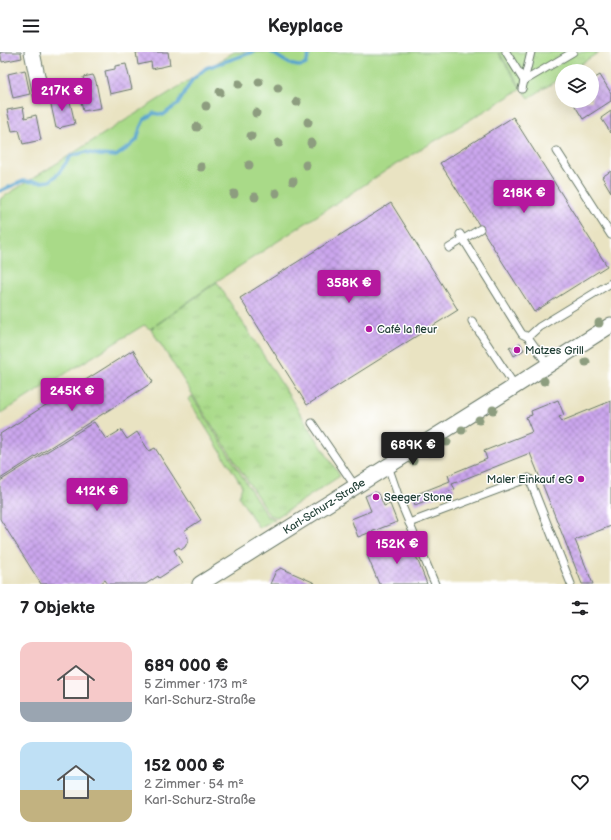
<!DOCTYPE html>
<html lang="de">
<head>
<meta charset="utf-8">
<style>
  :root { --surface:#fff; --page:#f6f6f6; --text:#202124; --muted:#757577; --accent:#b5179e }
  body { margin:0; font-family:"Balsamiq Sans",sans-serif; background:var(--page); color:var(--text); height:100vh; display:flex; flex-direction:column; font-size:15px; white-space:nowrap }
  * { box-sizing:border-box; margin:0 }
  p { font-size:13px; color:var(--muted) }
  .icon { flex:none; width:22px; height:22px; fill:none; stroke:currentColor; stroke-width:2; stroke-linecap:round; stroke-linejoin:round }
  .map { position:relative; height:532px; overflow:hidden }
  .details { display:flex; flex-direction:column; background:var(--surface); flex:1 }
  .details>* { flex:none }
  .buttons { position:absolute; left:555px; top:12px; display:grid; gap:8px }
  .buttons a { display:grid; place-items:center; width:44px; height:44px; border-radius:50%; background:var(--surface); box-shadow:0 4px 16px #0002; font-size:20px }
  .price { position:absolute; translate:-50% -34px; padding:0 9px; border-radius:4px; background:var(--accent); color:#fff; font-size:13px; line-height:26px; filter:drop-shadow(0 1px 2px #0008) }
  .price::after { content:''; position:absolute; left:50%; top:24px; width:12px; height:9px; margin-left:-6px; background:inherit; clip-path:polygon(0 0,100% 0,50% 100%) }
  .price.active { background:#222; color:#fff }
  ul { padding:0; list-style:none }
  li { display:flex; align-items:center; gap:12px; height:100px; padding:0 20px }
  li span { display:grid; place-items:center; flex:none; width:112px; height:80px; border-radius:12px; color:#555 }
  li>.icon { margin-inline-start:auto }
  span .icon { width:48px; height:48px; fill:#fffc; stroke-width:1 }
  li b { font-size:17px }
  h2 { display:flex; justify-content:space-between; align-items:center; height:48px; padding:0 20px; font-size:17px }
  header { display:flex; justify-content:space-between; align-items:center; height:52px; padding:0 20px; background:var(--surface); font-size:18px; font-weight:800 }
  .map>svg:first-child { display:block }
  .grass { fill:url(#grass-tufts); stroke:#648c5e }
  .park { fill:#a9da88; stroke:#648c5e }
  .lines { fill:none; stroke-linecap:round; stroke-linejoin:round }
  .stream { stroke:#55a3ce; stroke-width:3.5 }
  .building { fill:url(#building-cross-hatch) }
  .service-casing { stroke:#676; stroke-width:9 }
  .minor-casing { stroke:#676; stroke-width:17 }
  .service { stroke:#fff; stroke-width:7 }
  .minor { stroke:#fff; stroke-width:15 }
  .tree { fill:#8d9d7f }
  .poi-dot { fill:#b5179e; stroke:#fff; stroke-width:1.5 }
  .labels { text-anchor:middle; stroke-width:3; stroke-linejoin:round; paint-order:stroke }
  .poi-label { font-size:11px; fill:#1f3d34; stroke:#fff; text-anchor:start }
  .street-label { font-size:11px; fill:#1f3d34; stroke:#fff }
</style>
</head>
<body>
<header><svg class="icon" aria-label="menu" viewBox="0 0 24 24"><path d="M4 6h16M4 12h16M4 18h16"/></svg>Keyplace<svg class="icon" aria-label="person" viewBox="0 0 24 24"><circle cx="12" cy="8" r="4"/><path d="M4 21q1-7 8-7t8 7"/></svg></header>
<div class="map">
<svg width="611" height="532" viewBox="0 0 611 532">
  <defs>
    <pattern id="grass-tufts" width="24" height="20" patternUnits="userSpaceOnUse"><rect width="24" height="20" fill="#a9da88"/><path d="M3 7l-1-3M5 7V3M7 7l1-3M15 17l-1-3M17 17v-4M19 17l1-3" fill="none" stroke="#91bc76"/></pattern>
    <pattern id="building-cross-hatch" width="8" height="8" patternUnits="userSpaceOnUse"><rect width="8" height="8" fill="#cba6ed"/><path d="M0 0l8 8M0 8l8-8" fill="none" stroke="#a488c1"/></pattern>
  </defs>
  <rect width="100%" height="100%" fill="#fff"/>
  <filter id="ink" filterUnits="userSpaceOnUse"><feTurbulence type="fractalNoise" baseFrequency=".025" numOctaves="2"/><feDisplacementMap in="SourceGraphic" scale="8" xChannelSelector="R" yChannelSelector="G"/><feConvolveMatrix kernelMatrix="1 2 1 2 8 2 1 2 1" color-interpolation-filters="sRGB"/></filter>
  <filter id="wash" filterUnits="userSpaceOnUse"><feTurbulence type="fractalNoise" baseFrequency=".012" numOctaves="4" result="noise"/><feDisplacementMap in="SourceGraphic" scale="16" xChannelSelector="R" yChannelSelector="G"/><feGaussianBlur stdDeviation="0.9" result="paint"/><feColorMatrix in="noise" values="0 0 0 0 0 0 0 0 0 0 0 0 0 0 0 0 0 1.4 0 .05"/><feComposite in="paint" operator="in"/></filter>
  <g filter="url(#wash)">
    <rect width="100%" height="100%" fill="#e9e3c2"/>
    <g class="grass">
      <polygon points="499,0 599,0 570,19 562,19 562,25 529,46 522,37"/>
      <polygon points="217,230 340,424 277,465 269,463 151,277"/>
      <polygon points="192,344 267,464 275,467 259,476 239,445 242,434 188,347"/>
    </g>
    <polygon class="park" points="234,0 498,0 521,37 390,116 217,229 150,277 144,273 0,362 0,147"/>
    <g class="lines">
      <g class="stream">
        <path d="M271,0C281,6 295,19 306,12L310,0"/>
        <polyline points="0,139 23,129 41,130 50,129 58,122 71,104 86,100 99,103 116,104 129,95 137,88 140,76 144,68 154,61 163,63 178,52 192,28 206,16 253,0"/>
      </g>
    </g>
    <g id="blocks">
      <g class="building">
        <polygon points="0,0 21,0 22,6 2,10"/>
        <polygon points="136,0 168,0 170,13 152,17 151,10 138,13"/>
        <polygon points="126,12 132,37 110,42 105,19 115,17 115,14"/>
        <polygon points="25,18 30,42 13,46 8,22"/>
        <polygon points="93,23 94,25 96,30 101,56 83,59 78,36 85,35 83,25"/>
        <polygon points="600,23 611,41 611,49 583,67 572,49 592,49 592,28"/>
        <polygon points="69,45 75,72 62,75 60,77 58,75 56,76 50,48"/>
        <polygon points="23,55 25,66 36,63 41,88 23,92 19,78 12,79 7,58"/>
        <polygon points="611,59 611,81 601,66"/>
        <polygon points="513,65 607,214 534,260 440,111"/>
        <polygon points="611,119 611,140 602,125"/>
        <polygon points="391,151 458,258 307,353 240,246"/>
        <polygon points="520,291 524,298 514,304 509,295 511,294 512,296"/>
        <polygon points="133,298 153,330 0,427 0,382"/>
        <polygon points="558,348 564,363 559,365 562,369 611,349 611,474 575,488 593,532 582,532 530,401 452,432 455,437 415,453 412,444 450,429 448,423 487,407 484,399 532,380 526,365 532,363 531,359"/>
        <polygon points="94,370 106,387 121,378 127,387 137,380 149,399 155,396 201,468 184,479 188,486 188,489 185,495 181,498 179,495 174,498 182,511 159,526 158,524 146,532 108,532 105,528 100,532 41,532 0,467 0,429"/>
        <polygon points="375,440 379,442 384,454 390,452 397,470 358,485 351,467 371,459 365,444"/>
        <polygon points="409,486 427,532 379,532 367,503"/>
        <polygon points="281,516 315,531 314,532 270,532 276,519"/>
      </g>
    </g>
  </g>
  <g filter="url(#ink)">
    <use href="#blocks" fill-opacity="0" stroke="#676" stroke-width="1"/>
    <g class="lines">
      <g class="service-casing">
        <g id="service">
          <polyline points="506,0 524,29"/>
          <polyline points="524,29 531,0"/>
          <polyline points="522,37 524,29 573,0"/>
          <polyline points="557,99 611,183"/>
          <polyline points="460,182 522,282 528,285 548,313"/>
          <polyline points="449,196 480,177"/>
          <polyline points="472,269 515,334"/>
          <polyline points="528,285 539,275 611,231"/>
          <polyline points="312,371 355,434"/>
          <polyline points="388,414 400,449 435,532"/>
          <polyline points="409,471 529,426 571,532"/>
        </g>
      </g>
      <g class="minor-casing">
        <g id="minor">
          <polyline points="32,0 41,43"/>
          <polyline points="200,532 506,340 611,273"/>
        </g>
      </g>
      <use href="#service" class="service"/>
      <use href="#minor" class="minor"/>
    </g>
    <g class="tree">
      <circle cx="259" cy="30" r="4.5"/>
      <circle cx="239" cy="32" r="4.5"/>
      <circle cx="278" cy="36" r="4.5"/>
      <circle cx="220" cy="40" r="4.5"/>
      <circle cx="297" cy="50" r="4.5"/>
      <circle cx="206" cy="54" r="4.5"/>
      <circle cx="256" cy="61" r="4.5"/>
      <circle cx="308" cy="70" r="4.5"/>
      <circle cx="197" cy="75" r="4.5"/>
      <circle cx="251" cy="84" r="4.5"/>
      <circle cx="279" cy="91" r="4.5"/>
      <circle cx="311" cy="91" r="4.5"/>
      <circle cx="249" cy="113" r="4.5"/>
      <circle cx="306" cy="113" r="4.5"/>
      <circle cx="201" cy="115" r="4.5"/>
      <circle cx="293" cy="129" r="4.5"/>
      <circle cx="276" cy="141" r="4.5"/>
      <circle cx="234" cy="142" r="4.5"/>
      <circle cx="255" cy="145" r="4.5"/>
      <circle cx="599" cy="271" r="4.5"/>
      <circle cx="586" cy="310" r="4.5"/>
      <circle cx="544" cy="329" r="4.5"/>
      <circle cx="493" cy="358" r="4.5"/>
      <circle cx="479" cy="368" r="4.5"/>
      <circle cx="462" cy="378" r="4.5"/>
      <circle cx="447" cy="390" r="4.5"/>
      <circle cx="430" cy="400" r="4.5"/>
      <circle cx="413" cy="409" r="4.5"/>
    </g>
  </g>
  <g class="poi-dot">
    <circle cx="369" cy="277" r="4"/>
    <circle cx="517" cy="298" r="4"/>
    <circle cx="581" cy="427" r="4"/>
    <circle cx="376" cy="445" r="4"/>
  </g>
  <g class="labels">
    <g class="poi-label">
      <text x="377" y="281">Café la fleur</text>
      <text x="525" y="302">Matzes Grill</text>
      <text x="573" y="431" text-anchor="end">Maler Einkauf eG</text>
      <text x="384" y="449">Seeger Stone</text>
    </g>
    <g class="street-label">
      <text transform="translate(324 454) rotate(-32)" y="4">Karl-Schurz-Straße</text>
    </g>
  </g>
</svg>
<div class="buttons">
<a><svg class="icon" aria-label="layers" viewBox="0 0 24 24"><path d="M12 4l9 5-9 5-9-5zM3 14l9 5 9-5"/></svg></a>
</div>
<b class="price" style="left:62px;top:60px">217K €</b>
<b class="price" style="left:524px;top:162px">218K €</b>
<b class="price" style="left:349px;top:252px">358K €</b>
<b class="price" style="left:72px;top:360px">245K €</b>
<b class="price active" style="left:413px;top:414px">689K €</b>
<b class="price" style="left:97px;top:460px">412K €</b>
<b class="price" style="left:397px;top:513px">152K €</b>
</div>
<section class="details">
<h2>7 Objekte<svg class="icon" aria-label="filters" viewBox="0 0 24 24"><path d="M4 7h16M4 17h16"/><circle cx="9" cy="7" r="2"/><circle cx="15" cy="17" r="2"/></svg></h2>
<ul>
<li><span style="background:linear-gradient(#f6c9c9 75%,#9aa5b1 0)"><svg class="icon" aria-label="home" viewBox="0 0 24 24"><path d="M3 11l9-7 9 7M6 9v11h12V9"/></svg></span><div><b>689 000 €</b><p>5 Zimmer · 173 m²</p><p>Karl-Schurz-Straße</p></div><svg class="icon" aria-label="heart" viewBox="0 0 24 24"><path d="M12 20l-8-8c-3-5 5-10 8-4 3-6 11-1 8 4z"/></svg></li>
<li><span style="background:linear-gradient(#bfe0f5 60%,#c2b280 0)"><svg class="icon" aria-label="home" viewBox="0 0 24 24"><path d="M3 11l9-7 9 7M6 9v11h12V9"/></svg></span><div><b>152 000 €</b><p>2 Zimmer · 54 m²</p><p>Karl-Schurz-Straße</p></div><svg class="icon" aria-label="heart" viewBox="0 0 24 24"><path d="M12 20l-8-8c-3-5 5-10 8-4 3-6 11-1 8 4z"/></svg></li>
</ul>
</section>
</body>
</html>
